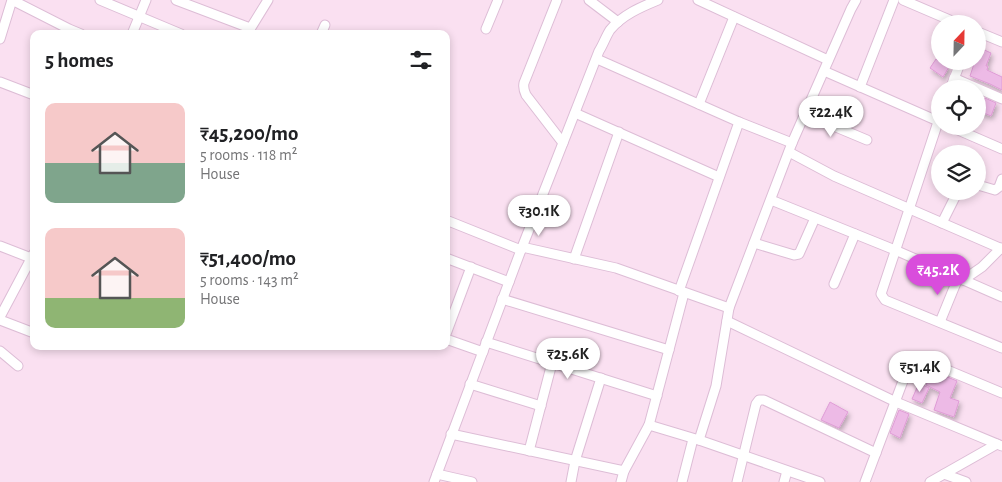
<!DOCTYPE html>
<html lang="en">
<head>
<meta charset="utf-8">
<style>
  :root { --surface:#fff; --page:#f6f6f6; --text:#202124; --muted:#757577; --accent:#d94ddc }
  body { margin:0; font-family:"Alegreya Sans",sans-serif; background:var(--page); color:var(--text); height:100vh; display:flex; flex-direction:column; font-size:19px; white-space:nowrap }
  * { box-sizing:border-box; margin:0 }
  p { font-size:16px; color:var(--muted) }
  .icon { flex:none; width:28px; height:28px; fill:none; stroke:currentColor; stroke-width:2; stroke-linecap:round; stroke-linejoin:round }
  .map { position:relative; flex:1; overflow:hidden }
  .side { position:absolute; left:30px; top:30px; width:420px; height:320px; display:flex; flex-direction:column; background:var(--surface); border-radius:10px; box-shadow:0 2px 8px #0003 }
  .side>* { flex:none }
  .needle { width:32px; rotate:22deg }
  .buttons { position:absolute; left:931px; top:15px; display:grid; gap:10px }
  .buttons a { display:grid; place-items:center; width:55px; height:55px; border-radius:50%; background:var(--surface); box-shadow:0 2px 8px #0003; font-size:25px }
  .price { position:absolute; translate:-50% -42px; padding:0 11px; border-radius:18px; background:#fff; color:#222; font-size:16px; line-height:32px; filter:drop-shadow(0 1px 2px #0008) }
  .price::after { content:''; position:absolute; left:50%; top:30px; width:15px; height:11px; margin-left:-8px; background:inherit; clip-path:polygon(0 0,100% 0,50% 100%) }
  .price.active { background:var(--accent); color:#fff }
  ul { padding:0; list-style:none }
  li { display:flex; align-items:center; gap:15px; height:125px; padding:0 15px }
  li span { display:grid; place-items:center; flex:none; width:140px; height:100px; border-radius:10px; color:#555 }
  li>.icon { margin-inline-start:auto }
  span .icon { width:60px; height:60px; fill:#fffc; stroke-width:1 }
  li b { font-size:21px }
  h2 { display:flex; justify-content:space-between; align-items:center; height:60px; padding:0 15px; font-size:21px }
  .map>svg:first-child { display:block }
  .building { fill:#edbae6; stroke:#df9cd6; filter:url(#shadow) }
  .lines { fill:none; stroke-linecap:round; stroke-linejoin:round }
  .minor-casing { stroke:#ddbdd6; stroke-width:11 }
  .minor { stroke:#fff; stroke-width:9 }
</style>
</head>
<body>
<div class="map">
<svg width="1002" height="482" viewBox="0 0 1002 482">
  <defs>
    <filter id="shadow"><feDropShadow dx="2" dy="3.5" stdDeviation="2.5" flood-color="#0004"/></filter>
  </defs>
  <rect width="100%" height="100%" fill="#fae0f1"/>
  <g class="building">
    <polygon points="978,47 991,53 986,66 988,66 987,70 1002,77 1002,90 990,84 970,76 975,61 978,61"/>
    <polygon points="936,59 949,67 943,77 930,68"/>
    <polygon points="985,98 996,103 991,116 979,111"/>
    <polygon points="933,371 957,381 950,398 959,401 954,417 934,410 940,392 926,385"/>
    <polygon points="919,383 929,388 922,403 912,399"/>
    <polygon points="830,402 848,412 839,428 821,420"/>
    <polygon points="899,410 909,414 900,438 890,433"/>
  </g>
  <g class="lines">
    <g class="minor-casing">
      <g id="minor">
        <polyline points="100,0 181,34"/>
        <polyline points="176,0 250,28"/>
        <path d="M557,0L524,83C523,88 524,91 526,95L563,143"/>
        <polyline points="589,0 618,22"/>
        <polyline points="698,0 828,60"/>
        <polyline points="903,0 959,24"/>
        <polyline points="486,29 498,0"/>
        <polyline points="978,32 1002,42"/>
        <polyline points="132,34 146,0"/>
        <polyline points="247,34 268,0"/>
        <polyline points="321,34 325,25"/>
        <polyline points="0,39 12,0 69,29 81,34"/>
        <polyline points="597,59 739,122 792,143"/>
        <polyline points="824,71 940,122"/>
        <polyline points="954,78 1002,99"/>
        <polyline points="0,82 34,95"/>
        <polyline points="860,87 894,0"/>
        <polyline points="950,89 961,61"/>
        <polyline points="699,104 734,17"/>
        <polyline points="575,113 719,177"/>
        <polyline points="805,114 867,140"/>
        <polyline points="940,116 881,294 885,300 1002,348"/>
        <polyline points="949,126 1002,149"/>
        <polyline points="789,152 834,176 1002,249"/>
        <polyline points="978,185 995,190 999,187 1002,179"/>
        <polyline points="771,200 895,250 1002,297"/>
        <polyline points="446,220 521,250"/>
        <polyline points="942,223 958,191"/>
        <polyline points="754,243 794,255 799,254 815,218"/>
        <polyline points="0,246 31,258"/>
        <polyline points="446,258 509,282"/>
        <polyline points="574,259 619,132"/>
        <polyline points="963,280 982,267 1001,248"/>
        <polyline points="834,284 855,234"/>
        <polyline points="679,291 739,122"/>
        <polyline points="502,299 669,350"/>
        <polyline points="729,308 792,143 851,9 856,0"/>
        <polyline points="0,317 34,253"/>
        <polyline points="0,320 34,333"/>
        <polyline points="727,321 896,402 1002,446"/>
        <polyline points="940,322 958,278"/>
        <polyline points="446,334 471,267"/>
        <polyline points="446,339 483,352"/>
        <polyline points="486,342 657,396"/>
        <polyline points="0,351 18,366"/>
        <polyline points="470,384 541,406"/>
        <polyline points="649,425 684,293"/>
        <polyline points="451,434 624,471 649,425 699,440 716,386 729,308 616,268 522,247"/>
        <polyline points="699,440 820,482"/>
        <polyline points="529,451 552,363"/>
        <polyline points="437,474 472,482"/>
        <polyline points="944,474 966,482"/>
        <path d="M434,482L521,250L599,51C603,45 606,36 610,30C622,15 641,7 658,0"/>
        <polyline points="571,482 575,461 601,378"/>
        <polyline points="621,482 624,471"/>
        <polyline points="682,482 693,439"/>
        <polyline points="737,482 756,404 759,400 764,400 876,453"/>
        <polyline points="784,482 787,471"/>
        <polyline points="865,482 912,357 916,357 1002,393"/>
        <polyline points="930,482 997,444"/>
      </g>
    </g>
    <use href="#minor" class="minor"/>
  </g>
</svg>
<div class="buttons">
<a><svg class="needle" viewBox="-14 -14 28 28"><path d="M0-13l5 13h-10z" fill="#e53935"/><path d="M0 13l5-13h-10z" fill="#757577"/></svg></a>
<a><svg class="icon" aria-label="locate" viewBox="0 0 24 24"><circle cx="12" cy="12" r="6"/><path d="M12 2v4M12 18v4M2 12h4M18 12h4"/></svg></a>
<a><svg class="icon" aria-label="layers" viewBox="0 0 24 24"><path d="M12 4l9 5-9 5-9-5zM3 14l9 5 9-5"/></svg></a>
</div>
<b class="price" style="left:831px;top:138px">₹22.4K</b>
<b class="price" style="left:539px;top:237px">₹30.1K</b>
<b class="price active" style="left:938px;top:296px">₹45.2K</b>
<b class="price" style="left:568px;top:380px">₹25.6K</b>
<b class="price" style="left:920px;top:393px">₹51.4K</b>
<section class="side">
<h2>5 homes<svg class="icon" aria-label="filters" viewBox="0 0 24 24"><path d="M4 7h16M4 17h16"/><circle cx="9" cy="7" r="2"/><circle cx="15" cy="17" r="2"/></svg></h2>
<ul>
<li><span style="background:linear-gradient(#f6c9c9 60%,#7fa58c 0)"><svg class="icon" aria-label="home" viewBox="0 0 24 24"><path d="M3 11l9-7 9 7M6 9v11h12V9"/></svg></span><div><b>₹45,200/mo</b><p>5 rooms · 118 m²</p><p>House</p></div></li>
<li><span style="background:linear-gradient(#f6c9c9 70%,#8fb573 0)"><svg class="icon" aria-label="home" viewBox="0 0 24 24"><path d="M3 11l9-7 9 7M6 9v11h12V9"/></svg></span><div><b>₹51,400/mo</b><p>5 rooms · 143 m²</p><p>House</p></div></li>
</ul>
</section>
</div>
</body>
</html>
